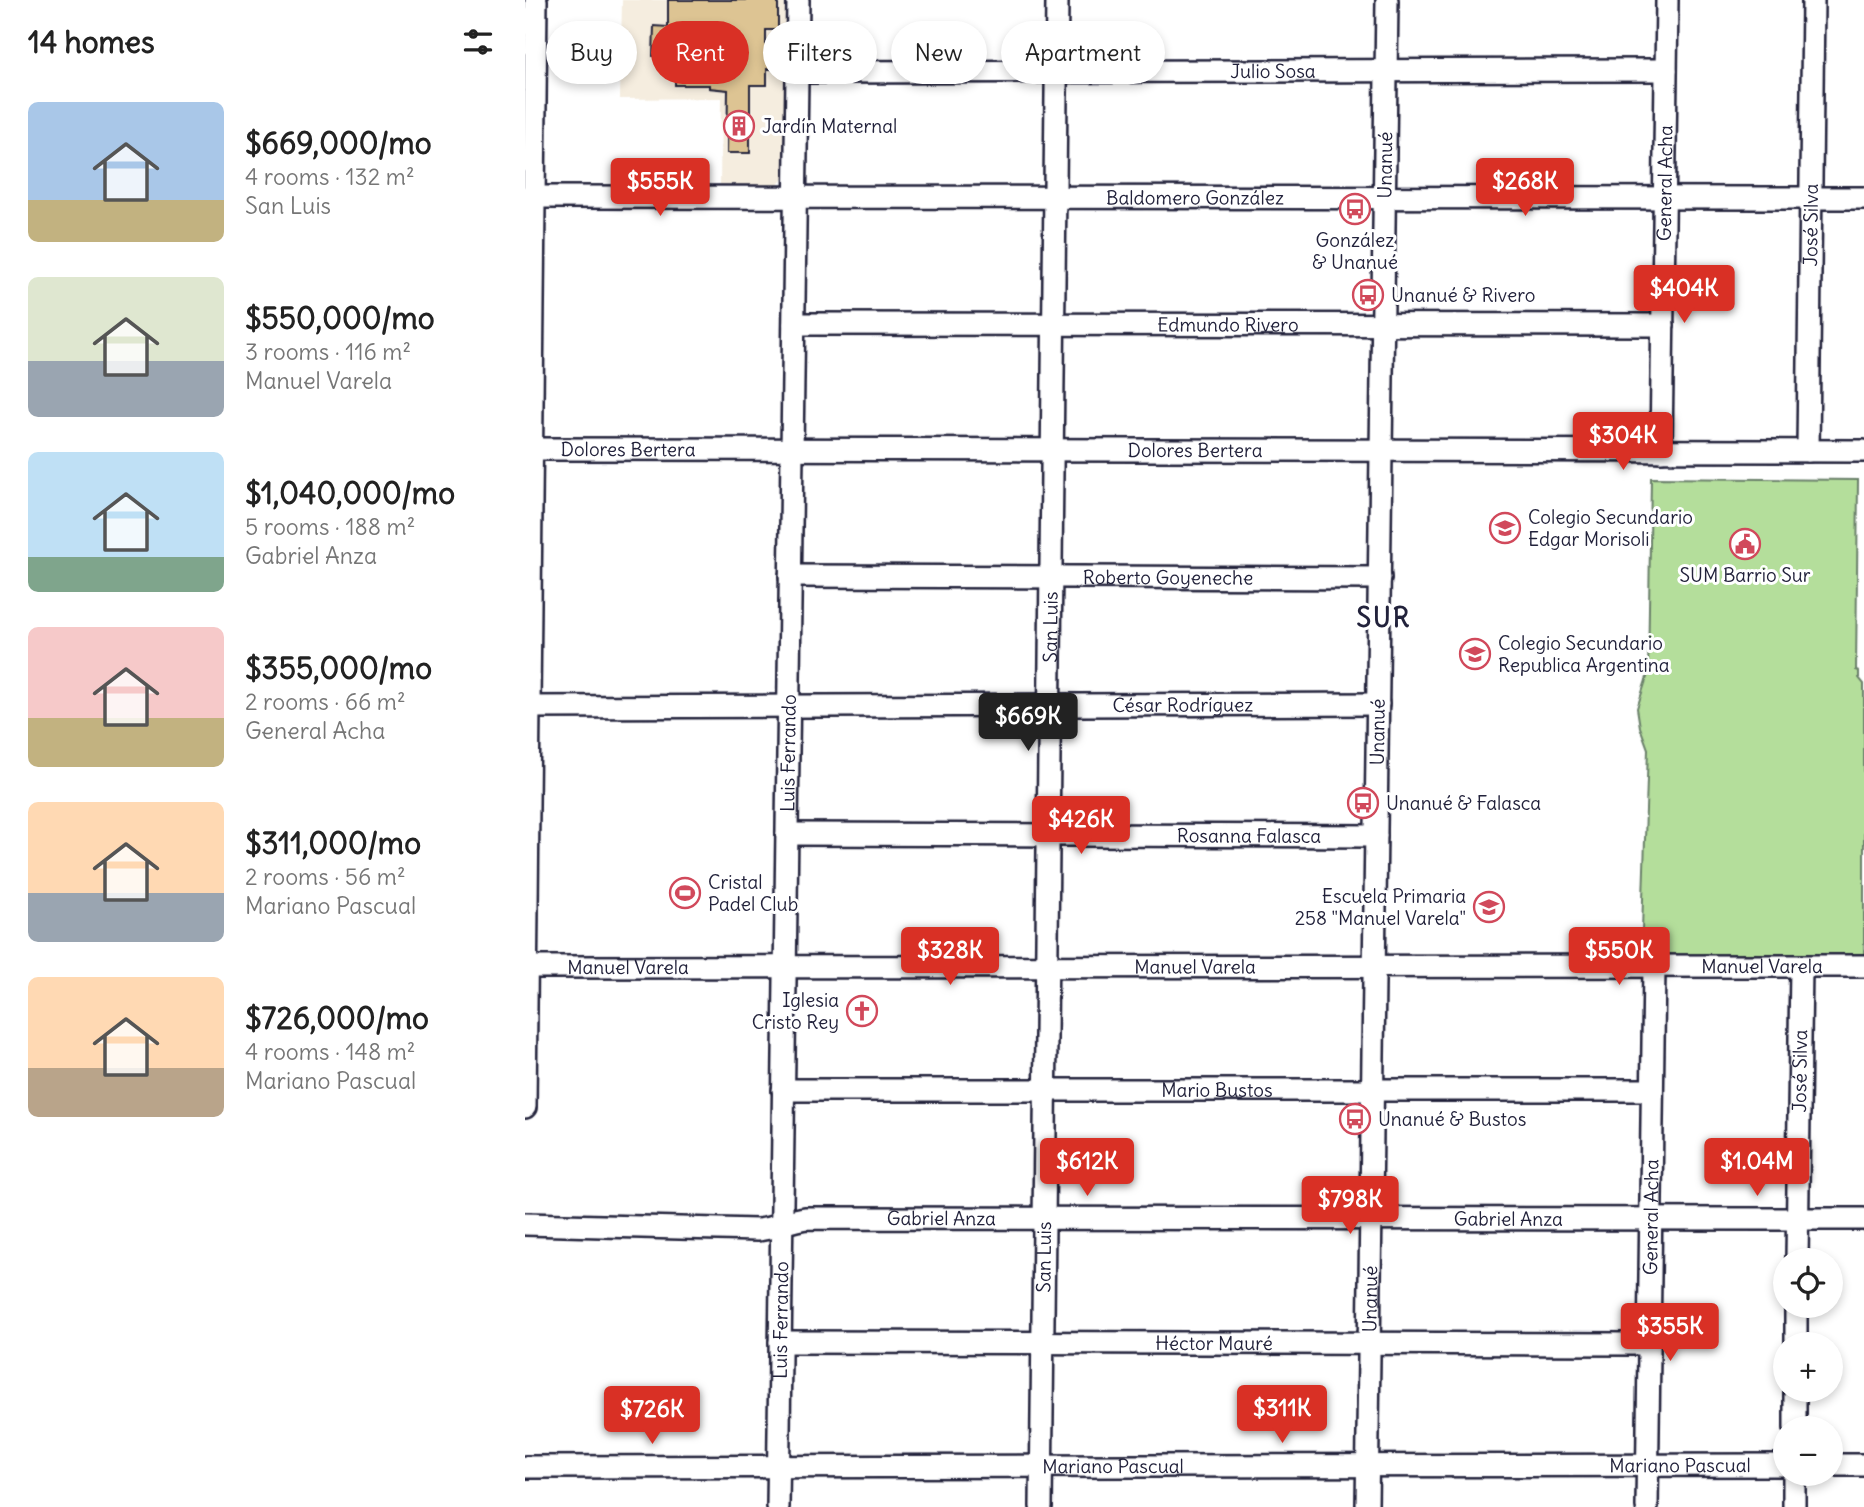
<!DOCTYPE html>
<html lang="en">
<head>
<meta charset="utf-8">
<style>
  :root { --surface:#fff; --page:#f2f2f2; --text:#222; --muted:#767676; --accent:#d93025 }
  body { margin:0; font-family:Delius,sans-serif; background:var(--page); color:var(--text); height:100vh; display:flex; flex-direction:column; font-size:26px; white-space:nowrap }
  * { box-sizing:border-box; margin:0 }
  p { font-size:23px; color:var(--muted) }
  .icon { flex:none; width:38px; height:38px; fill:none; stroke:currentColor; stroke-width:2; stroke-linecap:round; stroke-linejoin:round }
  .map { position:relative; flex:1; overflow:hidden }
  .side { display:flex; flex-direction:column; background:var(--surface); width:525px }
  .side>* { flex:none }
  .hud { position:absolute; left:21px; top:21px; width:665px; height:63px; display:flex; gap:14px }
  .fabs { position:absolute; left:1248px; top:1248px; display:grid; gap:14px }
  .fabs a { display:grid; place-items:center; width:70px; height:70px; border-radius:50%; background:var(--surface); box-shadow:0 4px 10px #0003; font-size:35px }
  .price { position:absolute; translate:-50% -60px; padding:0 16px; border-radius:7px; background:var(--accent); color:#fff; font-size:23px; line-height:46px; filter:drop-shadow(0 2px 4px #0008) }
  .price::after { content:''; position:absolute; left:50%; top:42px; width:21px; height:16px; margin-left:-10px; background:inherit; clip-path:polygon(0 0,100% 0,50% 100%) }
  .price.current { background:#222; color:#fff }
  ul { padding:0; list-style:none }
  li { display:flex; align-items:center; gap:21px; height:175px; padding:0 28px }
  li span { display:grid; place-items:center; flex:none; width:196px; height:140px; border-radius:10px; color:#555 }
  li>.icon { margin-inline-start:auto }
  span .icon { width:84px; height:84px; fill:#fffc; stroke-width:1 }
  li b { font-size:30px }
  h2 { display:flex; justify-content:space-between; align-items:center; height:84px; padding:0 28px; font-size:30px }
  .chip { padding:0 24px; border-radius:32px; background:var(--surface); box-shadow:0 4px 10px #0003; font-size:24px; line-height:63px }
  .chip.current { background:var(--accent); color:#fff }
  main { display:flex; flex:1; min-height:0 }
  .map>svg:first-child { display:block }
  .built { fill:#f5eddf }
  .green { fill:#b4de9b; stroke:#6b806b; stroke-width:2 }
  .building { fill:#ddc493; stroke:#22223b; stroke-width:2 }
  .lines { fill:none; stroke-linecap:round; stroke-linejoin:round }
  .minor-casing { stroke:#22223b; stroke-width:26 }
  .minor { stroke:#fff; stroke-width:21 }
  .labels { text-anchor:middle; stroke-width:6; stroke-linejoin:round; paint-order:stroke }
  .street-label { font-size:19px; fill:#22223b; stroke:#fff }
  .poi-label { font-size:19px; fill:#22223b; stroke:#fff; text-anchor:start }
  .district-label { font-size:26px; font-weight:bold; letter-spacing:2px; fill:#22223b; stroke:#fff }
</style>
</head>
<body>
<main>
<section class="side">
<h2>14 homes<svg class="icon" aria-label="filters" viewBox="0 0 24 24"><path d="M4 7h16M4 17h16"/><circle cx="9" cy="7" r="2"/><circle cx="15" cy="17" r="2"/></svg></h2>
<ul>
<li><span style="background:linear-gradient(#a9c7e8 70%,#c2b280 0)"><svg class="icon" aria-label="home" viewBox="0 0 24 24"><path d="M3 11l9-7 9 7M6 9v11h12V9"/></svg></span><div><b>$669,000/mo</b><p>4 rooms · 132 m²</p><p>San Luis</p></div></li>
<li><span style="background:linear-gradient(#dfe7d0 60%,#9aa5b1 0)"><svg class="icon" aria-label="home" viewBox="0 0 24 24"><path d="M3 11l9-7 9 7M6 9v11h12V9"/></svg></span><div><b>$550,000/mo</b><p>3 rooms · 116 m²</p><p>Manuel Varela</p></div></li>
<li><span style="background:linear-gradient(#bfe0f5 75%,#7fa58c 0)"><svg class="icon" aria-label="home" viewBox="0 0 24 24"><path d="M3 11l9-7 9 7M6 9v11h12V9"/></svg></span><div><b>$1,040,000/mo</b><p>5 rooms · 188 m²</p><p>Gabriel Anza</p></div></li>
<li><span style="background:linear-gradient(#f6c9c9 65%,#c2b280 0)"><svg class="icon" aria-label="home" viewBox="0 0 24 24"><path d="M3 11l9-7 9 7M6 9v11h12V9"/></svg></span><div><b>$355,000/mo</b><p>2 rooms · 66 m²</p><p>General Acha</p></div></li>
<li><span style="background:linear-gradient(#ffd9b3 65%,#9aa5b1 0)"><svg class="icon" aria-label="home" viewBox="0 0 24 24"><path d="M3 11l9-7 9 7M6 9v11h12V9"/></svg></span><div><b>$311,000/mo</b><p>2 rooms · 56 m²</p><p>Mariano Pascual</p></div></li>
<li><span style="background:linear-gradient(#ffd9b3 65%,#b9a48a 0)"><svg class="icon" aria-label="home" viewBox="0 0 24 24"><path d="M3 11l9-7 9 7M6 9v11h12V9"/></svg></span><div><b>$726,000/mo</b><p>4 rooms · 148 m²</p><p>Mariano Pascual</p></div></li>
</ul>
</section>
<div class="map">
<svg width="1339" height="1507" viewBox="0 0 1339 1507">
  <rect width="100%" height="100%" fill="#fff"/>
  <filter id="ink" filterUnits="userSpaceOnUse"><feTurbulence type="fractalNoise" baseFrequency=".0143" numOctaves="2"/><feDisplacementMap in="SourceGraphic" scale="14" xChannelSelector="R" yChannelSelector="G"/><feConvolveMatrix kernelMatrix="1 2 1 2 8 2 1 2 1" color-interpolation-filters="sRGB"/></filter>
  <g filter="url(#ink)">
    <polygon class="built" points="97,0 263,0 261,175 251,187 195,188 196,98 95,99"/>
    <polygon class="green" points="1126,478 1333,480 1331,670 1334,671 1334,678 1339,684 1339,961 1116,960 1123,749 1115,727 1112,708 1123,674"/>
    <polygon class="building" points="143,0 253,0 253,30 241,30 241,53 254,53 254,69 242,69 242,85 225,85 225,153 202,153 203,90 184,88 184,85 150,85 150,56 128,56 129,26 143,27"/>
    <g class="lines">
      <g class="minor-casing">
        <g id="minor">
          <path id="s1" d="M272,72L1141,70"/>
          <path id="s2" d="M0,197L1339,198"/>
          <path id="s3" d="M269,324L1138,325"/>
          <path id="s4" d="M0,449L1339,451"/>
          <path id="s5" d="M1136,451L1142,0"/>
          <path id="s6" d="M1283,451L1288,0"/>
          <path id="s7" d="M265,576L855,578"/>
          <path id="s8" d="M0,707L853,704"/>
          <path id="s9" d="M262,834L851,836"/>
          <path id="s10" d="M0,967L1339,966"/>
          <path id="s11" d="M258,1090H1127"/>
          <polyline points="0,1107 11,0"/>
          <path id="s12" d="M0,1224L232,1230C249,1229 264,1220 281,1218L1339,1219"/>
          <path id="s13" d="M1272,1260L1276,966"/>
          <path id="s14" d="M255,1342L1124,1344"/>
          <polyline points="1271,1344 1271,1306"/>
          <polyline points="1270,1428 1270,1390"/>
          <polyline points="1306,1465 1339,1465"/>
          <path id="s15" d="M0,1467L1260,1465"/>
          <path id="s16" d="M253,1507L273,0"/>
          <path id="s17" d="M516,1507L532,0"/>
          <path id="s18" d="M842,1507L862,0"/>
          <path id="s19" d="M1122,1507L1129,966"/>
          <polyline points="1269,1507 1269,1474"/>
        </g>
      </g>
      <use href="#minor" class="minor"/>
    </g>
  </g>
  <defs>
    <g id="building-ring" transform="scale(1.575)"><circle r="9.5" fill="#fff" stroke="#d1495b" stroke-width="1.5"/><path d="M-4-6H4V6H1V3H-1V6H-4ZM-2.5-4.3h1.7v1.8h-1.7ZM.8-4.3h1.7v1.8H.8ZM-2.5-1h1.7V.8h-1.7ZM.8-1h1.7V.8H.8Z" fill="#d1495b"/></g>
    <g id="bus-ring" transform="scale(1.575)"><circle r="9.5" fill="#fff" stroke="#d1495b" stroke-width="1.5"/><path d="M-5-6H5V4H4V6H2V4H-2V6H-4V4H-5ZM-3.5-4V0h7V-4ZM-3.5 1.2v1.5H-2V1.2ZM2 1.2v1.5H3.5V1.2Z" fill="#d1495b"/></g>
    <g id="university-ring" transform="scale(1.575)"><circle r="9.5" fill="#fff" stroke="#d1495b" stroke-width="1.5"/><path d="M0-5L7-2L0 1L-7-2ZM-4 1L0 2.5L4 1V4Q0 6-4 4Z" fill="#d1495b"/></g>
    <g id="civic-ring" transform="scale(1.575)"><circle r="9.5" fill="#fff" stroke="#d1495b" stroke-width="1.5"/><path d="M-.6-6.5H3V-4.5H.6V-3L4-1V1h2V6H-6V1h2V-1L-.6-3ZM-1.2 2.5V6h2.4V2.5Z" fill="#d1495b"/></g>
    <g id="stadium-ring" transform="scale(1.575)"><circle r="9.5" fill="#fff" stroke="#d1495b" stroke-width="1.5"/><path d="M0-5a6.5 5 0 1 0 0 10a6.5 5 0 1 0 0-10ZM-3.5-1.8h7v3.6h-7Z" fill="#d1495b"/></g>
    <g id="school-ring" transform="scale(1.575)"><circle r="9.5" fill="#fff" stroke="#d1495b" stroke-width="1.5"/><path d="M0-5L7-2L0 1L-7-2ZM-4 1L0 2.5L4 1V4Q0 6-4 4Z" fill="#d1495b"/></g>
    <g id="church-ring" transform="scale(1.575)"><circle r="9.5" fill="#fff" stroke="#d1495b" stroke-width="1.5"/><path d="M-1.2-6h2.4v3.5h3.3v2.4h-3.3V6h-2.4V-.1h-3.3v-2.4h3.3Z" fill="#d1495b"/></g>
  </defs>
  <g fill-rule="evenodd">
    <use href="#building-ring" x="214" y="126"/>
    <use href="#bus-ring" x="830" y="209"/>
    <use href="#bus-ring" x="843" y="295"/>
    <use href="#university-ring" x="980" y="528"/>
    <use href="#civic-ring" x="1220" y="544"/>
    <use href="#university-ring" x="950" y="654"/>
    <use href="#bus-ring" x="838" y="803"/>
    <use href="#stadium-ring" x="160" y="893"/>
    <use href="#school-ring" x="964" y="907"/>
    <use href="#church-ring" x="337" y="1011"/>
    <use href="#bus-ring" x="830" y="1119"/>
  </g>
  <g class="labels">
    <g class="street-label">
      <text dy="7" stroke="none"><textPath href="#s1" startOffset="476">Julio Sosa</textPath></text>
      <text dy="7" stroke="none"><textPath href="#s18" startOffset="1342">Unanué</textPath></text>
      <text dy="7" stroke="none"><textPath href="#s5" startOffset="268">General Acha</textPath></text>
      <text dy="7" stroke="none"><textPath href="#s2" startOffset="670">Baldomero González</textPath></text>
      <text dy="7" stroke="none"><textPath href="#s6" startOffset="226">José Silva</textPath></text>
      <text dy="7" stroke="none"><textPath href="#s3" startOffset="434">Edmundo Rivero</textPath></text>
      <text dy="7" stroke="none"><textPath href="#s4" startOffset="103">Dolores Bertera</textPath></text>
      <text dy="7" stroke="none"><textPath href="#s4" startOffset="670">Dolores Bertera</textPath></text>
      <text dy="7" stroke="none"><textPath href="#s7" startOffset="378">Roberto Goyeneche</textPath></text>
      <text dy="7" stroke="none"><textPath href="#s17" startOffset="880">San Luis</textPath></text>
      <text dy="7" stroke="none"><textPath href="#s8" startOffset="658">César Rodríguez</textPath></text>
      <text dy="7" stroke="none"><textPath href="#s18" startOffset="775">Unanué</textPath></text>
      <text dy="7" stroke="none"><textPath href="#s16" startOffset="754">Luis Ferrando</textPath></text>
      <text dy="7" stroke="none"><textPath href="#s9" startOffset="462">Rosanna Falasca</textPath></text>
      <text dy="7" stroke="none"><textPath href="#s10" startOffset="103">Manuel Varela</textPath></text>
      <text dy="7" stroke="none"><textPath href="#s10" startOffset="670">Manuel Varela</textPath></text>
      <text dy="7" stroke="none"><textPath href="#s10" startOffset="1237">Manuel Varela</textPath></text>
      <text dy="7" stroke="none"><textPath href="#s13" startOffset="189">José Silva</textPath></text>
      <text dy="7" stroke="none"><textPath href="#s11" startOffset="434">Mario Bustos</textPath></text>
      <text dy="7" stroke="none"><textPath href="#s19" startOffset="290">General Acha</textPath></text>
      <text dy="7" stroke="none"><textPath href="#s12" startOffset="418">Gabriel Anza</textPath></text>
      <text dy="7" stroke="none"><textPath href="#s12" startOffset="985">Gabriel Anza</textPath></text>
      <text dy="7" stroke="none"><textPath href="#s17" startOffset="250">San Luis</textPath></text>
      <text dy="7" stroke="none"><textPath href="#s18" startOffset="208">Unanué</textPath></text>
      <text dy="7" stroke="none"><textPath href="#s16" startOffset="187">Luis Ferrando</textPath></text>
      <text dy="7" stroke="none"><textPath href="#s14" startOffset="434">Héctor Mauré</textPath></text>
      <text dy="7" stroke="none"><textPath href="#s15" startOffset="1155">Mariano Pascual</textPath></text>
      <text dy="7" stroke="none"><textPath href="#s15" startOffset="588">Mariano Pascual</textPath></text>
    </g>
    <g class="poi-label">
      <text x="237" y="133">Jardín Maternal</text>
      <text x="830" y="247" text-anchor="middle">González<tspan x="830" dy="22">&amp; Unanué</tspan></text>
      <text x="866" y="302">Unanué &amp; Rivero</text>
      <text x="1003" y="524">Colegio Secundario<tspan x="1003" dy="22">Edgar Morisoli</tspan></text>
      <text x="1220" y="582" text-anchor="middle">SUM Barrio Sur</text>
      <text x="973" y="650">Colegio Secundario<tspan x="973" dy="22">Republica Argentina</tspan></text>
      <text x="861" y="810">Unanué &amp; Falasca</text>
      <text x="183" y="889">Cristal<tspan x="183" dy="22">Padel Club</tspan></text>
      <text x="941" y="903" text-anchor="end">Escuela Primaria<tspan x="941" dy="22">258 "Manuel Varela"</tspan></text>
      <text x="314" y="1007" text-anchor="end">Iglesia<tspan x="314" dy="22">Cristo Rey</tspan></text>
      <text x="853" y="1126">Unanué &amp; Bustos</text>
    </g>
    <g class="district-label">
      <text x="859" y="627">SUR</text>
    </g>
  </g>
</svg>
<div class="fabs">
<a><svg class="icon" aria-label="locate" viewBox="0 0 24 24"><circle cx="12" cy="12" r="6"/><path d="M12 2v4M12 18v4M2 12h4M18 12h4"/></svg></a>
<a>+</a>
<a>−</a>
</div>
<b class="price" style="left:135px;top:218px">$555K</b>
<b class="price" style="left:1000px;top:218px">$268K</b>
<b class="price" style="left:1159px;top:325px">$404K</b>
<b class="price" style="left:1098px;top:472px">$304K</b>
<b class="price current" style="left:503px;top:753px">$669K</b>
<b class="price" style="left:556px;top:856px">$426K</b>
<b class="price" style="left:425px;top:987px">$328K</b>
<b class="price" style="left:1094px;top:987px">$550K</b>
<b class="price" style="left:562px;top:1198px">$612K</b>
<b class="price" style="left:1232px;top:1198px">$1.04M</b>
<b class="price" style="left:825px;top:1236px">$798K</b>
<b class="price" style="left:1145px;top:1363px">$355K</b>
<b class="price" style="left:757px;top:1445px">$311K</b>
<b class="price" style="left:127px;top:1446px">$726K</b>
<div class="hud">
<a class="chip">Buy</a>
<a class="chip current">Rent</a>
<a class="chip">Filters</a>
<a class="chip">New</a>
<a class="chip">Apartment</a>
</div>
</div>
</main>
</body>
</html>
